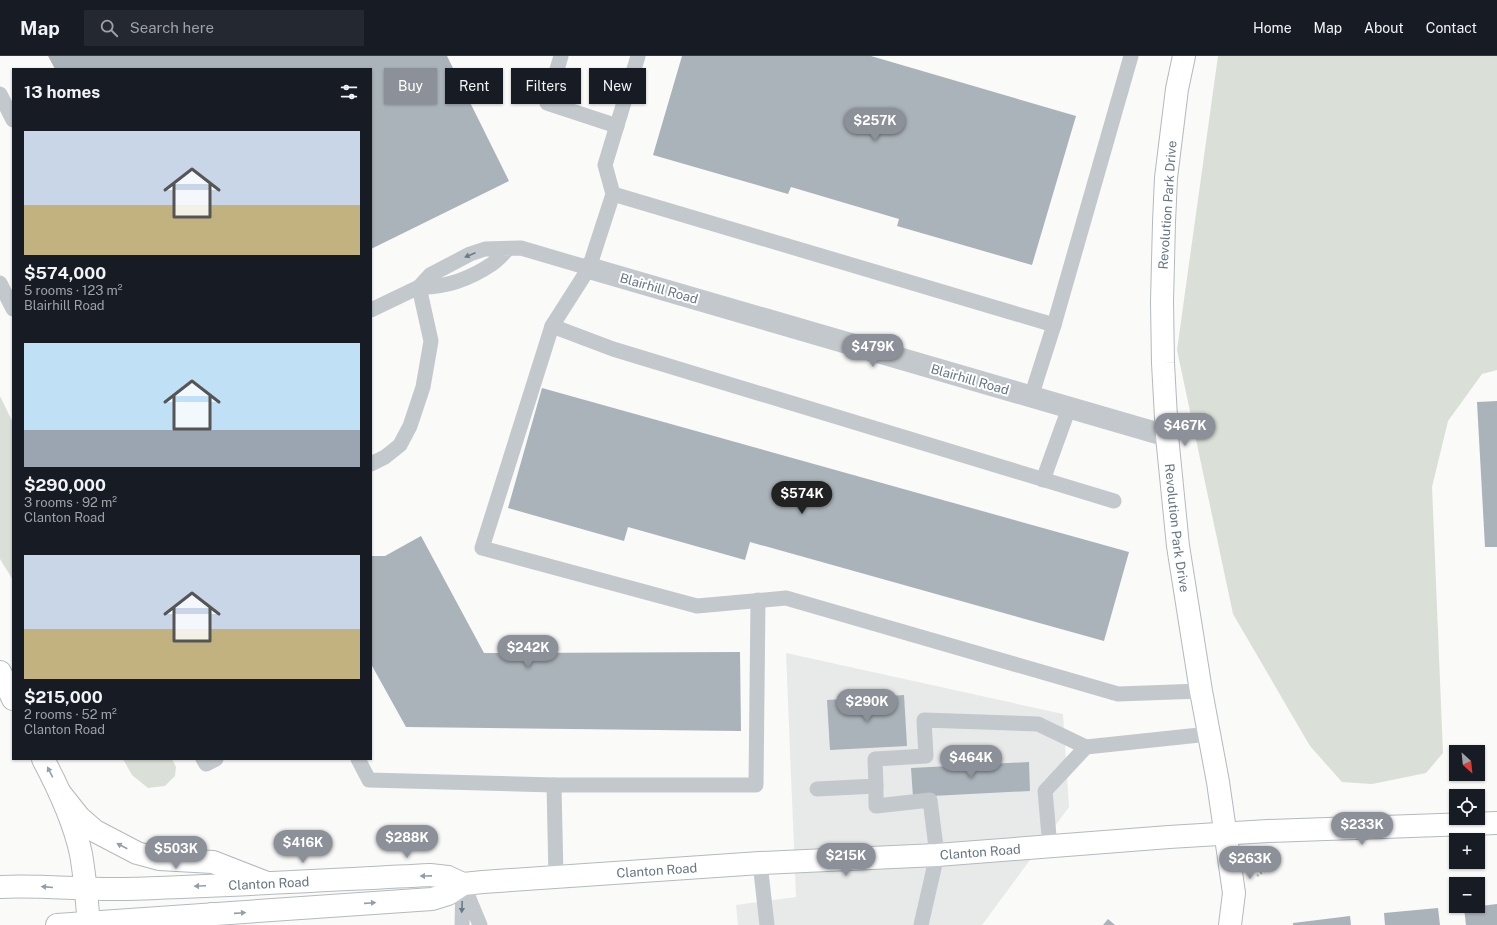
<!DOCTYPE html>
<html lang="en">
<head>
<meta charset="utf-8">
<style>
  :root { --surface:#171b24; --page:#242831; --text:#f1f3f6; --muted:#9ea1a6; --line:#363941; --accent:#8c9099 }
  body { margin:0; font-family:"Public Sans",sans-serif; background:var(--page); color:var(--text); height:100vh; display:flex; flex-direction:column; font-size:15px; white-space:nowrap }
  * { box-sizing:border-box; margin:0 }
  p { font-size:13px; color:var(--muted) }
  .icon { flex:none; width:22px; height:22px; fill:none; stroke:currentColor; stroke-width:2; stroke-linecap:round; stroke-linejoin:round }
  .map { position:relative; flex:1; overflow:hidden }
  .drawer { position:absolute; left:12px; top:12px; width:360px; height:692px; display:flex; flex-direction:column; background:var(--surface); border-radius:0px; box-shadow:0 1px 3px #0004 }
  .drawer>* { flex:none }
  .banner { position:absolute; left:384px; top:12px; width:380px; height:36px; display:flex; gap:8px }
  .needle { width:26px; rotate:153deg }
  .tools { position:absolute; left:1449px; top:689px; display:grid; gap:8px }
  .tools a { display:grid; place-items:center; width:36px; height:36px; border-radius:0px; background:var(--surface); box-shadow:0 1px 3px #0004; font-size:20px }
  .price { position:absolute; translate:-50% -34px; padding:0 9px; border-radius:14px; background:var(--accent); color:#fff; font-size:13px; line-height:26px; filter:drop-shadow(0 1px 2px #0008) }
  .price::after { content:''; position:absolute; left:50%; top:24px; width:12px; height:9px; margin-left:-6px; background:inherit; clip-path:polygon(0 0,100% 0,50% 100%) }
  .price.on { background:#222; color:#fff }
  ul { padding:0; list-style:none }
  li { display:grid; align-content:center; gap:8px; height:212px; padding:0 12px }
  li span { display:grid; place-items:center; height:124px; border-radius:0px; color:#555 }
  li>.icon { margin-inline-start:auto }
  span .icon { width:72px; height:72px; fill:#fffc; stroke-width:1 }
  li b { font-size:17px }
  h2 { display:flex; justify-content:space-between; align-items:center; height:48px; padding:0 12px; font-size:17px }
  .pill { padding:0 14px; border-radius:0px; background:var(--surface); box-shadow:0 1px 3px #0004; font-size:14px; line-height:36px }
  .pill.on { background:var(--accent); color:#fff }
  header { display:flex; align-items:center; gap:24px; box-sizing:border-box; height:56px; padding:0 20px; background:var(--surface); border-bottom:1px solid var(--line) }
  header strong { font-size:19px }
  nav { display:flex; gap:22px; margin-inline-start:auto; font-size:14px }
  .search { width:280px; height:36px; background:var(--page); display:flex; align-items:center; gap:10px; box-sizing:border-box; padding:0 14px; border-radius:0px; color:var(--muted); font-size:15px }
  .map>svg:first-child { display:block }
  .built { fill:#e8e9e9 }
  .green { fill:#dadfd7 }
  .building { fill:#aab3b9 }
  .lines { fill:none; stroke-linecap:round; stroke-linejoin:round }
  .secondary-casing { stroke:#b3babf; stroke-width:24 }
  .highway-casing { stroke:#b4b9bd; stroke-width:24 }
  .path { stroke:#bbbfc2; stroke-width:2.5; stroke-dasharray:2 2; stroke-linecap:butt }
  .lane { stroke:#c3c8cc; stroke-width:15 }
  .street { stroke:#c3c8cc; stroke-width:22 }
  .secondary { stroke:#fff; stroke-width:22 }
  .highway { stroke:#fff; stroke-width:22 }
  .oneway { fill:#6a7a87 }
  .oneway2 { fill:#939fa8 }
  .labels { text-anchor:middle; stroke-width:4; stroke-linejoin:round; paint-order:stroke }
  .street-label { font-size:13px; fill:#657683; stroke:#fff }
</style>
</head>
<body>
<header>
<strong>Map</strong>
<div class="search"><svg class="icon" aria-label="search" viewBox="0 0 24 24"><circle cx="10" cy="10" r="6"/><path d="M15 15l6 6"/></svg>Search here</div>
<nav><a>Home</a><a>Map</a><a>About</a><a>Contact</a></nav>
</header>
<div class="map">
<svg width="1497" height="869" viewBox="0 0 1497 869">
  <rect width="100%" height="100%" fill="#fafaf8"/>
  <polygon class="built" points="786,597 1063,658 1069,751 982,869 738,869 736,849 796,841"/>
  <g class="green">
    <polygon points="1218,0 1497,0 1497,314 1482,318 1448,365 1432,431 1443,697 1426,717 1372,728 1342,726 1310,690 1233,558 1177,294"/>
    <polygon points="0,340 13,367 13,524 0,503"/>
    <polygon points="123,703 172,703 176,711 175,720 165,730 148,732 132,719"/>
  </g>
  <g class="building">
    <polygon points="48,0 447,0 509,125 371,193 371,13 55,13"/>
    <polygon points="682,0 871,0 1076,60 1032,209 897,170 899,163 791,131 788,138 653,99"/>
    <polygon points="542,332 1129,496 1104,585 750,486 745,504 628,471 624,485 508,452"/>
    <polygon points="1497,345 1497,491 1485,491 1477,346"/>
    <polygon points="421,480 484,597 740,596 741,675 406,671 371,608 371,500 385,500"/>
    <polygon points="904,639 907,690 830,694 827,644"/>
    <polygon points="1029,706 1030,735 913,741 911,712"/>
    <polygon points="1497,848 1497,869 1466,869 1464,852"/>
    <polygon points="1438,852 1440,869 1385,869 1384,857"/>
    <polygon points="1350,860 1351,869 1293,869 1293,867"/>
    <polygon points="1108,863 1115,869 1103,869"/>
  </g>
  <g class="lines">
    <g class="secondary-casing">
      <g id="secondary">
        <path id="s1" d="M1184,0L1177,33L1166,122L1164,166L1162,246L1163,307L1167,380L1178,490L1201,635L1218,726L1234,837L1230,869"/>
        <path id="s2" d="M0,831C41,829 83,834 124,833C226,830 328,824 430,819L448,821L463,828"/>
        <path id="s3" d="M57,869L432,843L448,838L463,828L483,826L760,807L937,799L1169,781L1268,775L1497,767"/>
      </g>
    </g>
    <g class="highway-casing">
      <g id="highway">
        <polyline points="0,616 13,643"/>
        <path d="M43,703C59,733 74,765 81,798C85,821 87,845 89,869"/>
        <polyline points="60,737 79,761 95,775 137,797 159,803 213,806 267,827"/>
        <polyline points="192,869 208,864 212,858"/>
      </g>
    </g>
    <polyline class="path" points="1257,820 1270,811"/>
    <g class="lane">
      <polyline points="561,0 547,47 617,70"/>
      <polyline points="638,0 605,109 613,138 589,212 552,270 482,492 697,550 786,542 1118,638 1201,635"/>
      <polyline points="0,38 13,64"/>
      <polyline points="613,138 1054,269"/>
      <path d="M508,193C503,198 498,204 492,208C471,222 445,232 419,231L430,219L470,198L485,193L521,192L589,212"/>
      <polyline points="0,227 13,253"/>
      <polyline points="371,254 419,231 431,285 423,331 410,370 400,389 385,401 371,408"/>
      <polyline points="552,270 613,293 1114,445"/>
      <polyline points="1031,341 1054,269 1131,0"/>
      <polyline points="1043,424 1069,352"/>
      <polyline points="203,703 206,708 216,703"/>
      <polyline points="358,703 369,724 554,729"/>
      <polyline points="876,730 876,750 930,744 937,799 921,869"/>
      <polyline points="817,733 876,730 875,703 926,700 924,664 1038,668 1086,691 1209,678"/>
      <polyline points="1050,791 1045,735 1086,691"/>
      <polyline points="760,807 767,869"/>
      <polyline points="556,822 554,729 756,729 758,544"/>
      <polyline points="462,869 463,828 480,869"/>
    </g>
    <polyline class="street" points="589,212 1167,380"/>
    <use href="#secondary" class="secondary"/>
    <use href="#highway" class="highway"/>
  </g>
  <defs><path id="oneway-solid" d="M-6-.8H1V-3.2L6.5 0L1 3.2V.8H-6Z"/></defs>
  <g class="oneway">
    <use href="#oneway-solid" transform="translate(470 199) rotate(157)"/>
    <use href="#oneway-solid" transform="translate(462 851) rotate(92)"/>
  </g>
  <g class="oneway2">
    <use href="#oneway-solid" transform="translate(50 716) rotate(-117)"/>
    <use href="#oneway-solid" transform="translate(122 790) rotate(-153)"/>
    <use href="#oneway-solid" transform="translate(426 820) rotate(179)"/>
    <use href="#oneway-solid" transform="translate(200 830) rotate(178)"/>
    <use href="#oneway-solid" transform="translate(47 831) rotate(-175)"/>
    <use href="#oneway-solid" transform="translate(370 847) rotate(-4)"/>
    <use href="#oneway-solid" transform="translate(240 857) rotate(-4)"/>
  </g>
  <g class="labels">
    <g class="street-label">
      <text transform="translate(1167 149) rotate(-86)" y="5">Revolution Park Drive</text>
      <text transform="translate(659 232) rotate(16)" y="5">Blairhill Road</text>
      <text transform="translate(970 323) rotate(16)" y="5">Blairhill Road</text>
      <text dy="5" stroke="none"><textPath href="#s1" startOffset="474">Revolution Park Drive</textPath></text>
      <text dy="5" stroke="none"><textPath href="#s3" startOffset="929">Clanton Road</textPath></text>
      <text dy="5" stroke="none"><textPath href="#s3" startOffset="605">Clanton Road</textPath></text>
      <text dy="5" stroke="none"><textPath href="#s2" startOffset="269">Clanton Road</textPath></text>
    </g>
  </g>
</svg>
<div class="tools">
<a><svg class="needle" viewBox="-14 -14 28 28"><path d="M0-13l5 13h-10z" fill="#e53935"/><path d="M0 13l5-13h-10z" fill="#9ea1a6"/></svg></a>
<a><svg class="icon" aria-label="locate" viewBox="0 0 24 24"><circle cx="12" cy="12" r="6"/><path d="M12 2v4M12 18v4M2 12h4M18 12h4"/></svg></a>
<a>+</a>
<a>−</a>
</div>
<b class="price" style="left:875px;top:86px">$257K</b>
<b class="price" style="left:873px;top:312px">$479K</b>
<b class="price" style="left:1185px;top:391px">$467K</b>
<b class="price on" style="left:802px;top:459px">$574K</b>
<b class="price" style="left:528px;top:613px">$242K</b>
<b class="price" style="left:867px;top:667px">$290K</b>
<b class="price" style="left:971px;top:723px">$464K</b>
<b class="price" style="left:1362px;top:790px">$233K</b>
<b class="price" style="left:407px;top:803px">$288K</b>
<b class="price" style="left:303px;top:808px">$416K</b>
<b class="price" style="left:176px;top:814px">$503K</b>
<b class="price" style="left:846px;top:821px">$215K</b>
<b class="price" style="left:1250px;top:824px">$263K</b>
<div class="banner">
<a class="pill on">Buy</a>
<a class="pill">Rent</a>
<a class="pill">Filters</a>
<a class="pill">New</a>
</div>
<section class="drawer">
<h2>13 homes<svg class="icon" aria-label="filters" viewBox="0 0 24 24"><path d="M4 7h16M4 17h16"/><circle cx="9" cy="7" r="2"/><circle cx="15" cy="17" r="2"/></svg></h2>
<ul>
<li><span style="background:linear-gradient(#c9d6e8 60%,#c2b280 0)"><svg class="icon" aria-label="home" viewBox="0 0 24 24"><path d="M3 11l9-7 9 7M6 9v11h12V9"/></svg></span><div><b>$574,000</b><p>5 rooms · 123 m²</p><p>Blairhill Road</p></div></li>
<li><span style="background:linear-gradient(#bfe0f5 70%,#9aa5b1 0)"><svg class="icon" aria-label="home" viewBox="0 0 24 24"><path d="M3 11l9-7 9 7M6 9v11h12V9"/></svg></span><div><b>$290,000</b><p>3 rooms · 92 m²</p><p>Clanton Road</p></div></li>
<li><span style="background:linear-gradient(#c9d6e8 60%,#c2b280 0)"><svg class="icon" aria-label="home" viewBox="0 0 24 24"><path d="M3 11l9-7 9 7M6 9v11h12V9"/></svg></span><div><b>$215,000</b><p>2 rooms · 52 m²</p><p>Clanton Road</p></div></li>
</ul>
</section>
</div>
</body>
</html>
